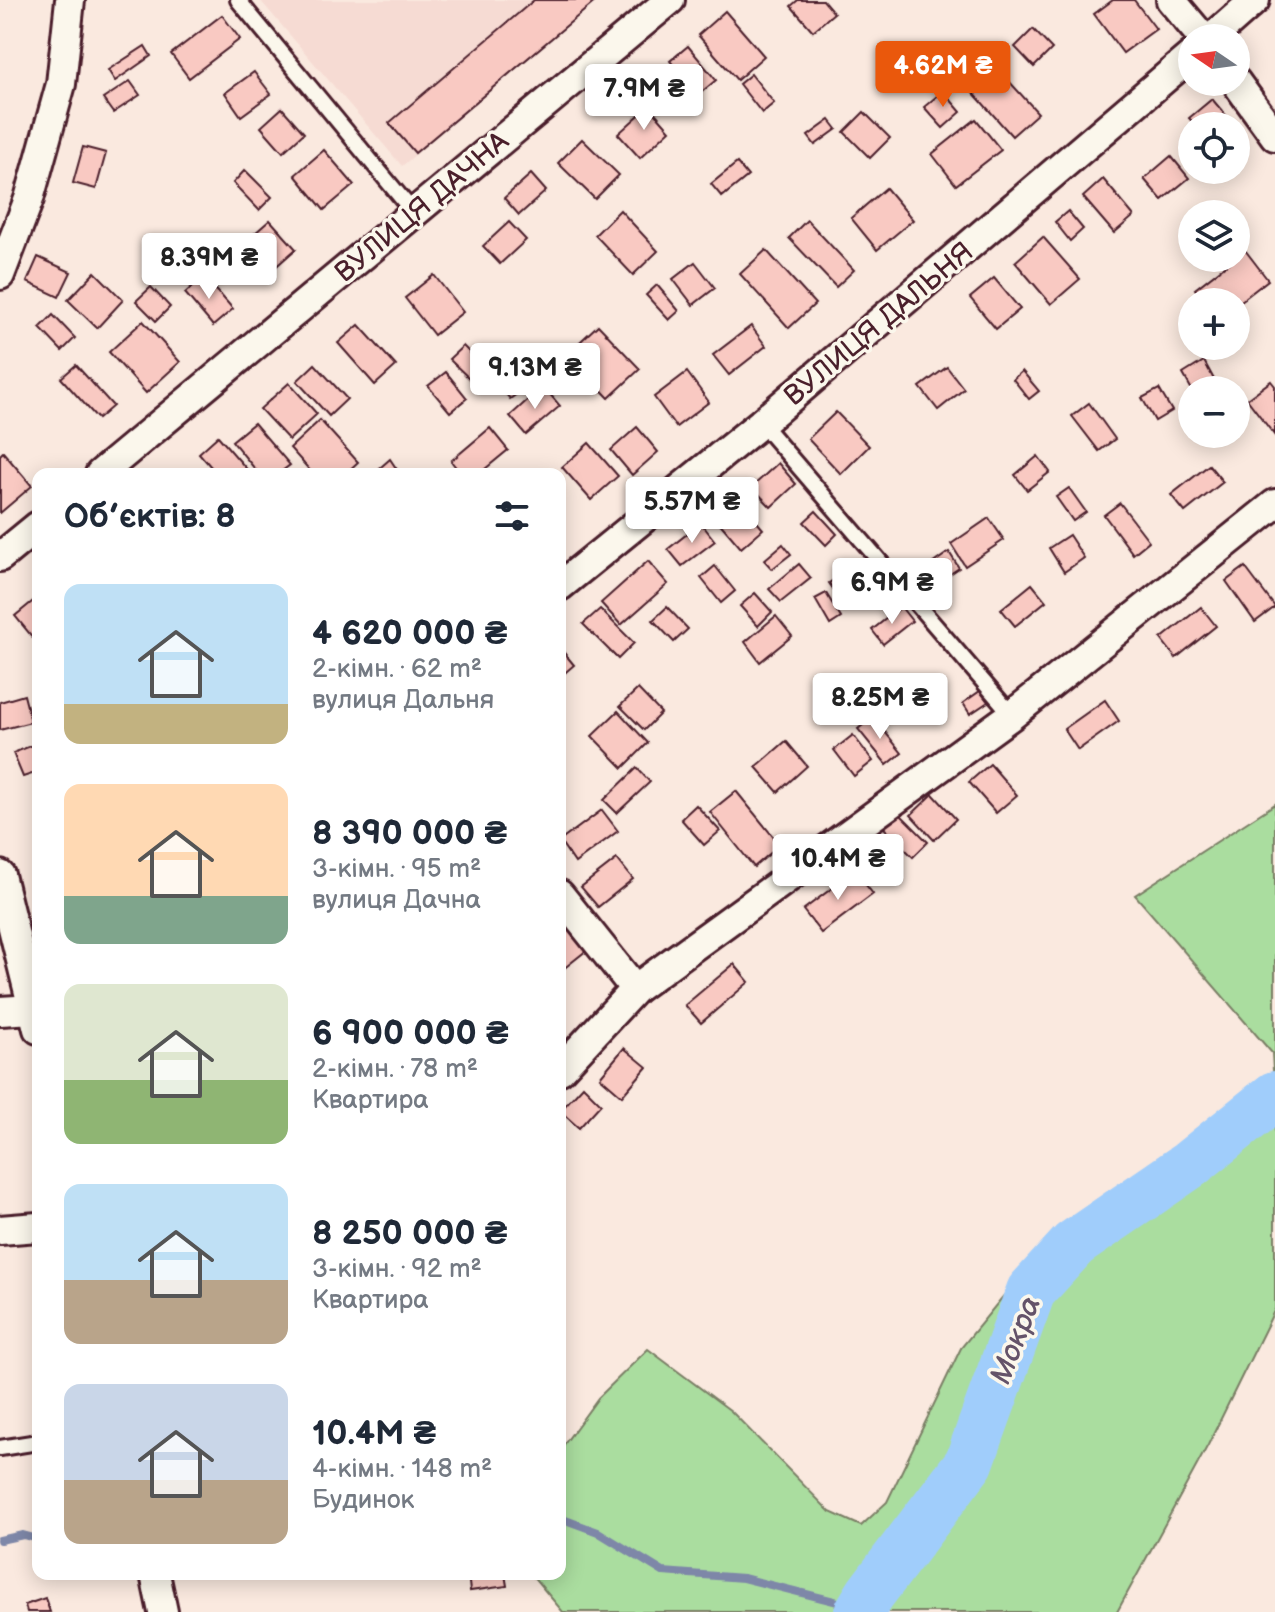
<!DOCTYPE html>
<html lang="uk">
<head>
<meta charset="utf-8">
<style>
  :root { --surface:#fff; --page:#f2f2f3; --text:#1f2937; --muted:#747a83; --accent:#ea580c }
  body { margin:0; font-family:"Balsamiq Sans",sans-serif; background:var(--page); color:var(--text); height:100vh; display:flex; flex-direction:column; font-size:30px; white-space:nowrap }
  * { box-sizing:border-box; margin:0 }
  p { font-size:26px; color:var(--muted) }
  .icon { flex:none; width:44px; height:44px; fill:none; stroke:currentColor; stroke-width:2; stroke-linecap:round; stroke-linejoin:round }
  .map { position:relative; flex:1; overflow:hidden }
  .panel { position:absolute; left:32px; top:468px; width:534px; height:1112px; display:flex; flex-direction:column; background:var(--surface); border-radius:16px; box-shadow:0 4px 20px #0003 }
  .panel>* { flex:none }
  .needle { width:52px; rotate:283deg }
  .controls { position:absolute; left:1178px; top:24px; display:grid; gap:16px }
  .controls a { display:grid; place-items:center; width:72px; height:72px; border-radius:50%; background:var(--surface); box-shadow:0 4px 20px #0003; font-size:40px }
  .price { position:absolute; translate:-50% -68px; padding:0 18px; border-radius:8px; background:#fff; color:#222; font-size:26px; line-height:52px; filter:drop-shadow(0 2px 4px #0008) }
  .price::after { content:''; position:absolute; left:50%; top:48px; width:24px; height:18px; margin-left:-12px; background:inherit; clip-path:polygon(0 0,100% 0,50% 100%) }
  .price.on { background:var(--accent); color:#fff }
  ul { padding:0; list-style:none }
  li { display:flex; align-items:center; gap:24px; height:200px; padding:0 32px }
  li span { display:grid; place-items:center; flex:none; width:224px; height:160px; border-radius:16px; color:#555 }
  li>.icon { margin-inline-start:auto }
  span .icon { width:96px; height:96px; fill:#fffc; stroke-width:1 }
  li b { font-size:34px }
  h2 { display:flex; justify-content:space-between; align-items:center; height:96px; padding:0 32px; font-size:34px }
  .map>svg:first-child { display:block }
  .built { fill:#f6dbd3 }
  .green { fill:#aadd9f; stroke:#7a7e65; stroke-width:2 }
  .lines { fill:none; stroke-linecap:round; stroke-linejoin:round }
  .stream { stroke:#7e87a8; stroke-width:8 }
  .river { stroke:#a0cdfb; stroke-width:50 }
  .building { fill:#f9c9c2; stroke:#4a1f2b; stroke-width:2 }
  .service-casing { stroke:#4a1f2b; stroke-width:20 }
  .minor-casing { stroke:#4a1f2b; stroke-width:34 }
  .service { stroke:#fbf7ec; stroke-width:14 }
  .minor { stroke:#fbf7ec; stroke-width:28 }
  .labels { text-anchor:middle; stroke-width:7; stroke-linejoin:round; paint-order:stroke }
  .street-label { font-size:28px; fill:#4a1f2b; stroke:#fbf7ec }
  .water-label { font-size:30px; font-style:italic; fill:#645369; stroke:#fbf7ec }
</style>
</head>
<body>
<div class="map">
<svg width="1275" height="1612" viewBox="0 0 1275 1612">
  <rect width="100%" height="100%" fill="#fae9df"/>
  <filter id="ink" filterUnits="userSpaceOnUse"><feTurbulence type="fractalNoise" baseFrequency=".0125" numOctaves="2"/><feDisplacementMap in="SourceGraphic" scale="16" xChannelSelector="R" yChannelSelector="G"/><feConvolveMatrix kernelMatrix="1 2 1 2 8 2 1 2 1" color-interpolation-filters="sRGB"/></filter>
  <g filter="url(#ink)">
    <polygon class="built" points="260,0 597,0 402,166"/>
    <polygon class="green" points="1275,804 1275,1309 1208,1445 1117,1612 563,1612 531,1574 560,1574 560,1450 598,1398 648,1349 731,1411 830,1512 861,1526 887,1502 961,1348 1045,1245 1132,1189 1274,1089 1272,1053 1135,895"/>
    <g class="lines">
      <g class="stream">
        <polyline points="560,1518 598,1532 663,1572 743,1578 838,1602 860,1611"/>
        <polyline points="0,1540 23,1535 38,1539"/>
        <polyline points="229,1574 231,1574"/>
      </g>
      <polyline class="river" points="859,1612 870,1594 969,1463 1031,1291 1074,1244 1189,1165 1275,1096"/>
    </g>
    <g class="building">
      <polygon points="534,0 597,0 415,153 389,123"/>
      <polygon points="798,0 823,0 834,13 813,31 791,6"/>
      <polygon points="1113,0 1134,0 1156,29 1123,53 1094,14"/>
      <polygon points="725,11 764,56 737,80 698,35"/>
      <polygon points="222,15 240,39 189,78 171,54"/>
      <polygon points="1033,29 1052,49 1034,67 1015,47"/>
      <polygon points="145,46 151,56 115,81 108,70"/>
      <polygon points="688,46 716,80 698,95 670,61"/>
      <polygon points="988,58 1038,113 1012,136 963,81"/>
      <polygon points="254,72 271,94 241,116 225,93"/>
      <polygon points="751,74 774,103 762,113 739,84"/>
      <polygon points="130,81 140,95 113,113 103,99"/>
      <polygon points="943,91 961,112 943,128 924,107"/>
      <polygon points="1212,99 1235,126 1196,126 1189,118"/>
      <polygon points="649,106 670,130 640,158 618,134"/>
      <polygon points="282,108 304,133 283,152 261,127"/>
      <polygon points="864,112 890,138 870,158 844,132"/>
      <polygon points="976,119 1001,150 956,185 932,154"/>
      <polygon points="830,120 837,129 815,145 808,136"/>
      <polygon points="582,139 619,175 595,199 558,163"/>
      <polygon points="83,147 106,153 96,189 73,183"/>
      <polygon points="324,150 354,185 324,210 295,175"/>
      <polygon points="1171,156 1189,178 1162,200 1144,179"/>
      <polygon points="737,163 748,176 722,197 711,184"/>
      <polygon points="245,170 272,197 259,210 233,183"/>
      <polygon points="531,174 546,191 519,215 504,198"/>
      <polygon points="1103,179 1134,216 1114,233 1083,197"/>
      <polygon points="886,188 913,220 877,250 851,218"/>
      <polygon points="620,210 658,251 633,275 595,235"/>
      <polygon points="1068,211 1083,229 1070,241 1055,222"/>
      <polygon points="270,220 296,249 272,270 246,241"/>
      <polygon points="807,220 854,270 836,287 789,238"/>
      <polygon points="509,222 526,240 500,264 483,246"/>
      <polygon points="1043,237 1080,279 1051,304 1015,262"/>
      <polygon points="766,250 815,304 789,328 740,274"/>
      <polygon points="1245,250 1268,280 1236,305 1236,302 1205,302 1195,289"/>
      <polygon points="38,257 71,272 59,297 27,282"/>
      <polygon points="695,262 715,288 693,305 673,279"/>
      <polygon points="95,272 123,300 97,328 68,300"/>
      <polygon points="434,275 463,312 434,335 405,298"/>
      <polygon points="204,276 233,309 213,326 185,293"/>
      <polygon points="994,278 1020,309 996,329 970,298"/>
      <polygon points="657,285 679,311 669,320 646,295"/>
      <polygon points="151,287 170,307 156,321 136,301"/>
      <polygon points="53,315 75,338 62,351 40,328"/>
      <polygon points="143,321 180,362 146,393 109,352"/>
      <polygon points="359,325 396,366 375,385 338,343"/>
      <polygon points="598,325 640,369 609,398 567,354"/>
      <polygon points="751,326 766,346 729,375 713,355"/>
      <polygon points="463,346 487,370 474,383 449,359"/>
      <polygon points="534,348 545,362 523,382 511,368"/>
      <polygon points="1204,361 1218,387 1213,390 1192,390 1183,374"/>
      <polygon points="315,364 347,399 329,416 297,381"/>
      <polygon points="76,365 113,406 98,419 61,378"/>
      <polygon points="501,366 521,391 510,399 490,375"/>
      <polygon points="947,367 964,389 938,410 920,387"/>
      <polygon points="1022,371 1039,391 1029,399 1013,379"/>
      <polygon points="446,372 467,398 450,412 428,386"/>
      <polygon points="687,372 709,402 676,427 654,397"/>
      <polygon points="1271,381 1275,386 1275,436 1247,399"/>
      <polygon points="289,383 317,414 289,440 260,409"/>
      <polygon points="543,386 560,406 526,435 510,416"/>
      <polygon points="1159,389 1172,411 1155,421 1142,398"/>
      <polygon points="1089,403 1115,439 1099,451 1072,416"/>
      <polygon points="836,412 869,446 841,474 808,439"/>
      <polygon points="320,420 358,462 345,474 313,474 290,448"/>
      <polygon points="254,423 290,465 278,474 259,474 232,441"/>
      <polygon points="637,427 658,452 632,475 611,450"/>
      <polygon points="490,428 508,450 479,474 461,474 451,461"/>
      <polygon points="218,436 251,474 217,474 199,453"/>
      <polygon points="589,443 618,476 591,500 562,467"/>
      <polygon points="3,452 32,486 0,513 0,455"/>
      <polygon points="1038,456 1050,472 1027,490 1015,475"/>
      <polygon points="390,459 400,474 373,474"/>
      <polygon points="778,463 796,484 771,507 752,487"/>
      <polygon points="1209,465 1223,482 1185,512 1171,495"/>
      <polygon points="1069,488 1086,512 1073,521 1056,497"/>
      <polygon points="734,495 763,529 741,548 712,514"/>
      <polygon points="1120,503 1149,541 1133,554 1104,515"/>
      <polygon points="816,511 837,534 826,545 804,522"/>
      <polygon points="989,518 1004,540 965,566 951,544"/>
      <polygon points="701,523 715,541 682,566 668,549"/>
      <polygon points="1069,535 1084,558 1064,572 1049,548"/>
      <polygon points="783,544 791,554 772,569 764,560"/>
      <polygon points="949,552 959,568 932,586 922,571"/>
      <polygon points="864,559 877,578 843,603 829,583"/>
      <polygon points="648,561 668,584 621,625 601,603"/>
      <polygon points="799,564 811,578 781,602 769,589"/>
      <polygon points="715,566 735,591 721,603 701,578"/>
      <polygon points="1245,567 1275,607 1255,622 1226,581"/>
      <polygon points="1032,584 1046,601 1015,626 1001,609"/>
      <polygon points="755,593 772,612 758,626 740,606"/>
      <polygon points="826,593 841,618 830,625 815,599"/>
      <polygon points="38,597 38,644 15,616"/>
      <polygon points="667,607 688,629 674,642 653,620"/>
      <polygon points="901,607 912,621 883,644 872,630"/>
      <polygon points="1201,607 1216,626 1176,658 1161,639"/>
      <polygon points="600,609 634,643 618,659 583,624"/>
      <polygon points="776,616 792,636 760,662 745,642"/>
      <polygon points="560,648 574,665 560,677"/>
      <polygon points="638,689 661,713 644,730 620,706"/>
      <polygon points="980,691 988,702 970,714 963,703"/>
      <polygon points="24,695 31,722 0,730 0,702"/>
      <polygon points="1105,700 1119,721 1078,750 1064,729"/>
      <polygon points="618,711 648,743 623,768 592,736"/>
      <polygon points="873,717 902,753 887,765 858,729"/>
      <polygon points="853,735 873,761 854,776 834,750"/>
      <polygon points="786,741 807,766 778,792 756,767"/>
      <polygon points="38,743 38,772 23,777 13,753"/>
      <polygon points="990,764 1017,795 996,813 969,782"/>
      <polygon points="637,768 650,782 617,813 604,800"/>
      <polygon points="736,791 780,845 754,867 710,812"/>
      <polygon points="933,794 956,819 934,840 911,815"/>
      <polygon points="696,805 720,831 704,845 681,819"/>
      <polygon points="602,810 618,831 575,863 560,841"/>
      <polygon points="898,812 928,842 913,857 883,827"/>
      <polygon points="617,859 633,879 598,907 581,887"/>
      <polygon points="855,871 873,894 821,933 803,910"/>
      <polygon points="562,919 587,950 562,970 560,968"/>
      <polygon points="734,964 749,982 701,1023 685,1005"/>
      <polygon points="624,1048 647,1067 622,1096 600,1077"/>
      <polygon points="583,1086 601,1104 579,1128 560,1111"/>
      <polygon points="468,1574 505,1574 507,1586 470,1591"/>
      <polygon points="45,1598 50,1612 27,1612 25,1605"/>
    </g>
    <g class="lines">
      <g class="service-casing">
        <g id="service">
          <polyline points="238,0 413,212"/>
          <polyline points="761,423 1012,715"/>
          <polyline points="0,1448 38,1442"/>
        </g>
      </g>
      <g class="minor-casing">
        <g id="minor">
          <polyline points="1171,0 1203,38"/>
          <polyline points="1212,38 1255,0"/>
          <polyline points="1236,82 1275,136"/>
          <polyline points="0,275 29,199 61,84 70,0"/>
          <polyline points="100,474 670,0"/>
          <polyline points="0,557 38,526"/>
          <polyline points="560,586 761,423 1192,55"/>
          <polyline points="0,875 38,1029"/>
          <polyline points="560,895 635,989"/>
          <polyline points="0,1011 34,1009 38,1006"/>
          <polyline points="560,1070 635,989 1012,715 1275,504"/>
          <polyline points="0,1230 38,1227"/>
          <polyline points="155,1574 163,1612"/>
        </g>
      </g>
      <use href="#service" class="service"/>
      <use href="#minor" class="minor"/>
    </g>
  </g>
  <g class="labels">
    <g class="street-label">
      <text transform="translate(421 206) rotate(-40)" y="10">ВУЛИЦЯ ДАЧНА</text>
      <text transform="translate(878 323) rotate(-40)" y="10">ВУЛИЦЯ ДАЛЬНЯ</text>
    </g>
    <g class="water-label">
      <text transform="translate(1015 1340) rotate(-69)" y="10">Мокра</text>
    </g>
  </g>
</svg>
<div class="controls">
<a><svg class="needle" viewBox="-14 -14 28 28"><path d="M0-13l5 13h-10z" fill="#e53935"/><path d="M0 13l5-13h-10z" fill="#747a83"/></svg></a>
<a><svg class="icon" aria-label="locate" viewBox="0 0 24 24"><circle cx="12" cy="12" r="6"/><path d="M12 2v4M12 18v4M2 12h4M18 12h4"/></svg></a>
<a><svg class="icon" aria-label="layers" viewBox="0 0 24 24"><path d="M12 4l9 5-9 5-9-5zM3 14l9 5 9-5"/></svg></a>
<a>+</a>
<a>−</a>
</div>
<b class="price on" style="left:943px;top:109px">4.62M ₴</b>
<b class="price" style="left:644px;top:132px">7.9M ₴</b>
<b class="price" style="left:209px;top:301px">8.39M ₴</b>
<b class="price" style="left:535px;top:411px">9.13M ₴</b>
<b class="price" style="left:692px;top:545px">5.57M ₴</b>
<b class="price" style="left:892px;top:626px">6.9M ₴</b>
<b class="price" style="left:880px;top:741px">8.25M ₴</b>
<b class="price" style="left:838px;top:902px">10.4M ₴</b>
<section class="panel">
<h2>Об’єктів: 8<svg class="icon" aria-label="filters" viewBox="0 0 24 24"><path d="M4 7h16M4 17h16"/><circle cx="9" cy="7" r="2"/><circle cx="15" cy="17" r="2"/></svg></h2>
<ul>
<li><span style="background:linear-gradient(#bfe0f5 75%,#c2b280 0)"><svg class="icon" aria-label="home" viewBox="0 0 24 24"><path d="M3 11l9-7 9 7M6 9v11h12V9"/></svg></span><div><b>4 620 000 ₴</b><p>2-кімн. · 62 m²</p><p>вулиця Дальня</p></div></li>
<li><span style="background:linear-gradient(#ffd9b3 70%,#7fa58c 0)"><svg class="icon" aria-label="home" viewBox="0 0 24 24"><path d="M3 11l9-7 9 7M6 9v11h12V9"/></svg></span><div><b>8 390 000 ₴</b><p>3-кімн. · 95 m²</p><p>вулиця Дачна</p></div></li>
<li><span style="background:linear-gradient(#dfe7d0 60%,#8fb573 0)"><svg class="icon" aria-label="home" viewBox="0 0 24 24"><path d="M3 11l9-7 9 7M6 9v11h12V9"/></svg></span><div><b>6 900 000 ₴</b><p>2-кімн. · 78 m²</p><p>Квартира</p></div></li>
<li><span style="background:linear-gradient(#bfe0f5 60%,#b9a48a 0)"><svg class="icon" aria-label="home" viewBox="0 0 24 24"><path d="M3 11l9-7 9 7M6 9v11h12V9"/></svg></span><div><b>8 250 000 ₴</b><p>3-кімн. · 92 m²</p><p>Квартира</p></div></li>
<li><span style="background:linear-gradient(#c9d6e8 60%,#b9a48a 0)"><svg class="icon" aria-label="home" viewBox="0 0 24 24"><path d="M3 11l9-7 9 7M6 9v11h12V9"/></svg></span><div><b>10.4M ₴</b><p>4-кімн. · 148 m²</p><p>Будинок</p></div></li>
</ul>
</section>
</div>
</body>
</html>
